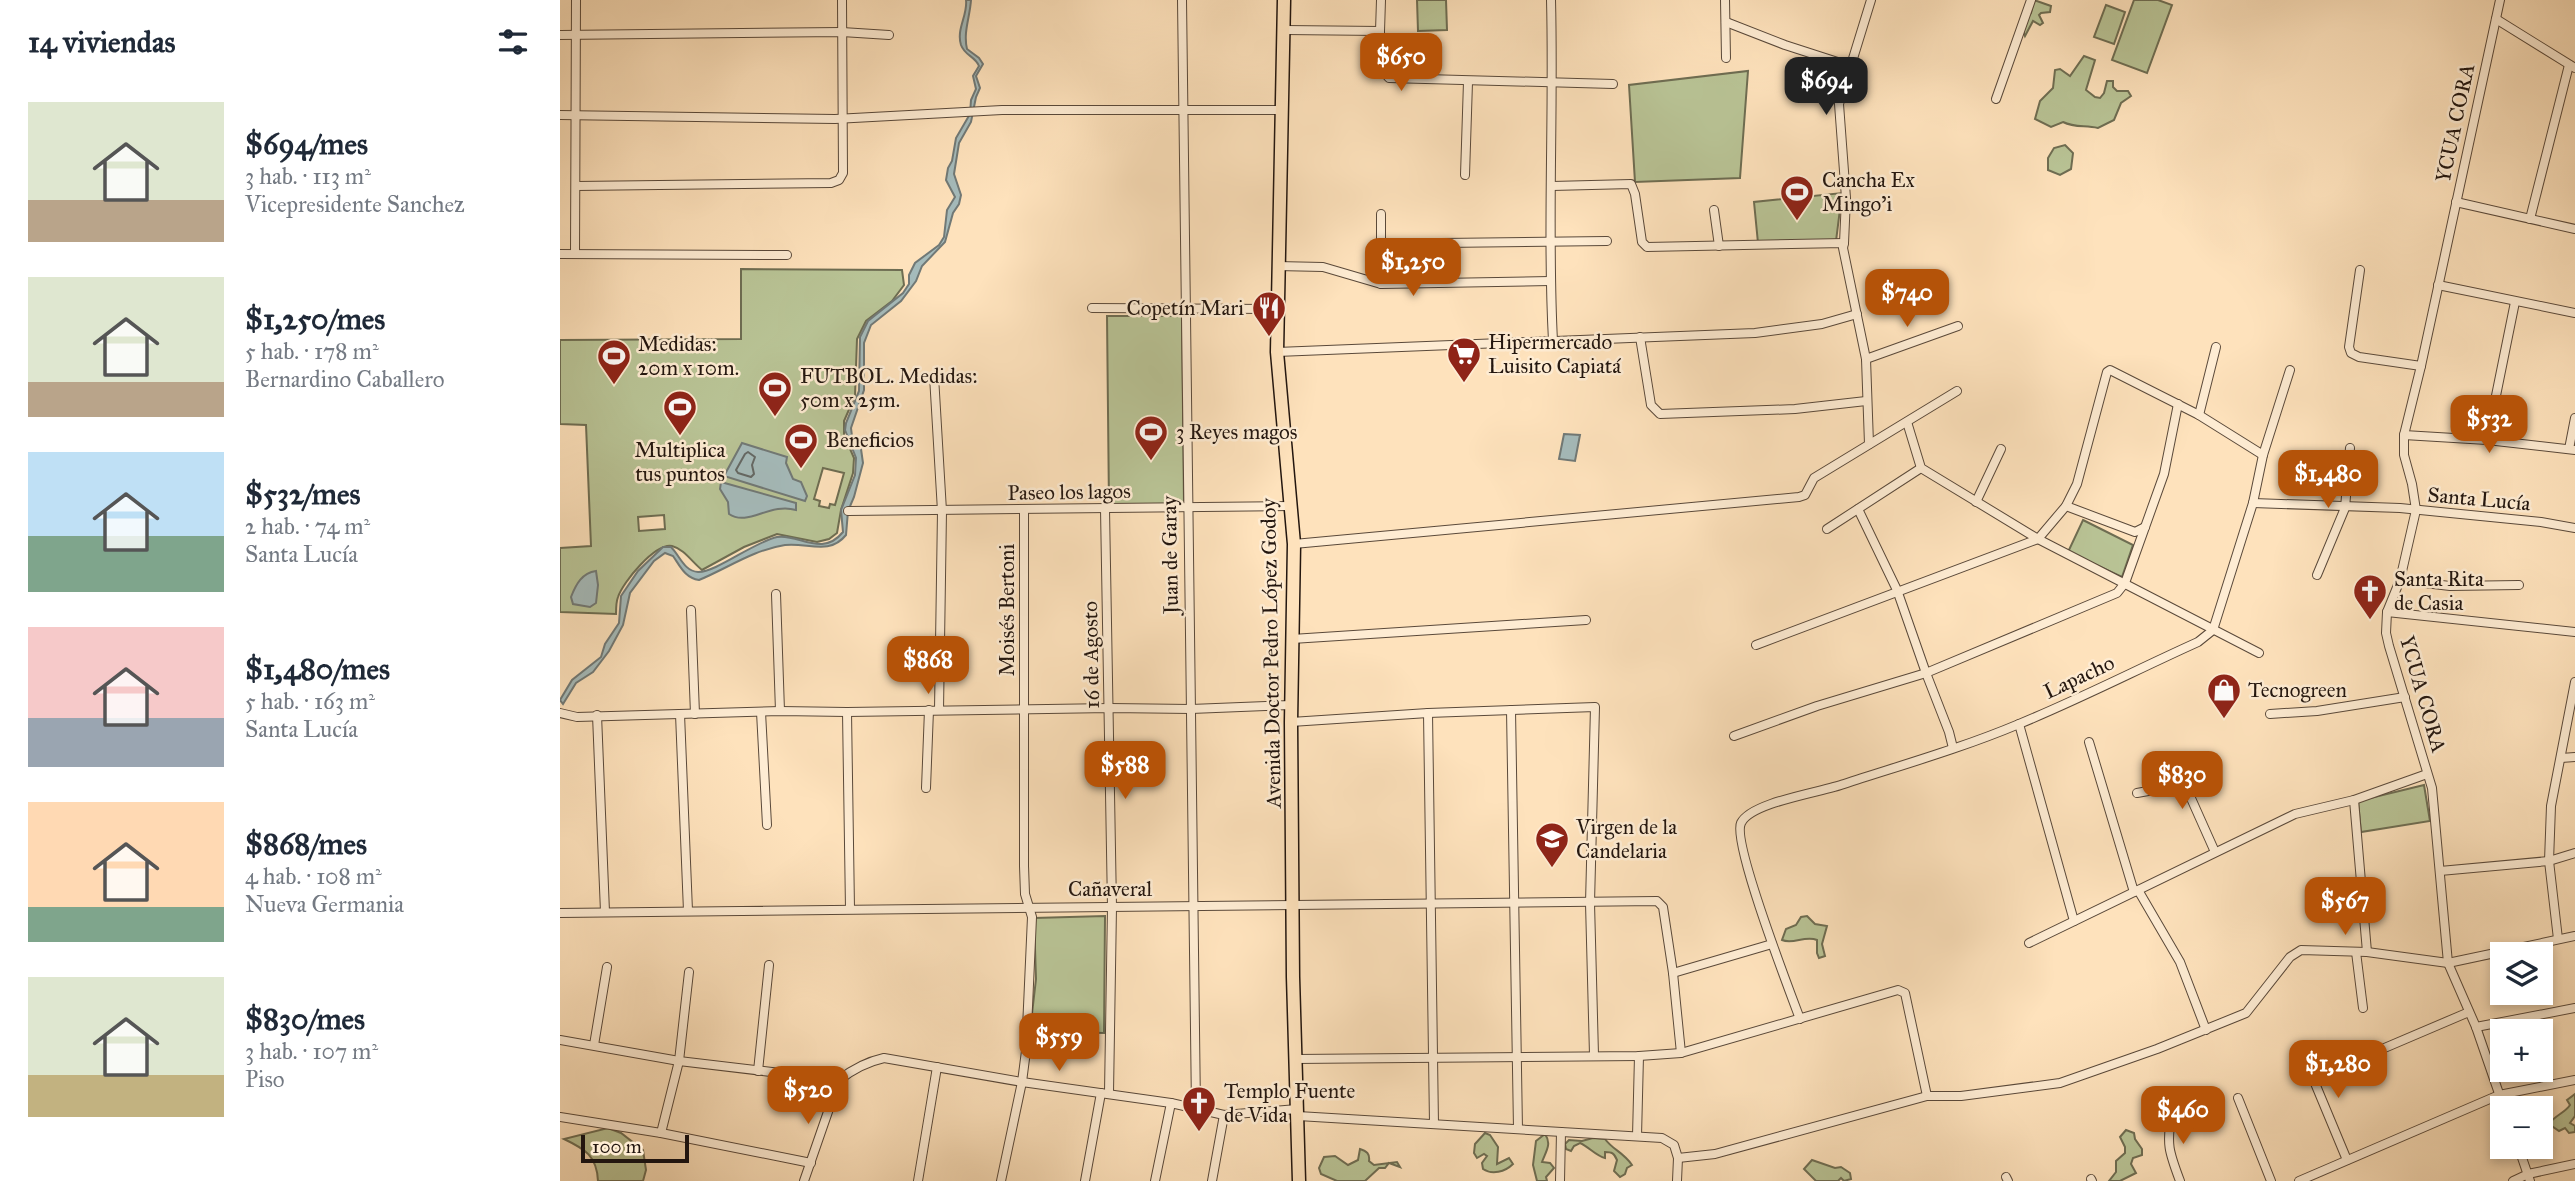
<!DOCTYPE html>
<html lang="es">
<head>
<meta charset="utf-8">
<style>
  :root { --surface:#fff; --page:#f2f2f3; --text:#1f2937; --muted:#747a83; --accent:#b45309 }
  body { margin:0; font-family:"IM FELL Great Primer",serif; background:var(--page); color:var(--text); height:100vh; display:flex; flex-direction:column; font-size:26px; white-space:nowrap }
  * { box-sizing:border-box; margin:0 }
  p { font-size:23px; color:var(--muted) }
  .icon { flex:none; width:38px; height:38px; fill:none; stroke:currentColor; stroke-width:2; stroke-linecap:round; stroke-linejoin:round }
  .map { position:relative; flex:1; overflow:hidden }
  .details { display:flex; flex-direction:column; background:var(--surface); width:560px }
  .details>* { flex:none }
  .buttons { position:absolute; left:1930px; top:942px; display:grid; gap:14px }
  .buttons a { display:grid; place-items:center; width:63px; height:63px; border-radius:0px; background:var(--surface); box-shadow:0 4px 10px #0003; font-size:35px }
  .scale { position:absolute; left:21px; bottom:18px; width:108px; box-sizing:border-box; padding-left:7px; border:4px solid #23160f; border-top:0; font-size:19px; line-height:24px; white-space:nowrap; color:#23160f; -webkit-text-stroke:5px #feecd3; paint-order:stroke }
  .price { position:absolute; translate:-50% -60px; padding:0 16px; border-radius:14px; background:var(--accent); color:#fff; font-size:23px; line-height:46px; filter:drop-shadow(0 2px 4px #0008) }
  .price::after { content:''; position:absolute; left:50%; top:42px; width:21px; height:16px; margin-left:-10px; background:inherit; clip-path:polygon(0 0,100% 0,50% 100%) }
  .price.on { background:#222; color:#fff }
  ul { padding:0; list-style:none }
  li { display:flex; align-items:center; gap:21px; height:175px; padding:0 28px }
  li span { display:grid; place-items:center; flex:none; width:196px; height:140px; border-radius:0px; color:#555 }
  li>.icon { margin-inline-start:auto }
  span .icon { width:84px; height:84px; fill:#fffc; stroke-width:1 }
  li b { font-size:30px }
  h2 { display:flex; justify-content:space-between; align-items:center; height:84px; padding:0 28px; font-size:30px }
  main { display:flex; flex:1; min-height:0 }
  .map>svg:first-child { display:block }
  .green { fill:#b9c496; stroke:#6e6d52; stroke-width:2; fill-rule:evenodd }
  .water { fill:#a5bbbb; stroke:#717976; stroke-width:2 }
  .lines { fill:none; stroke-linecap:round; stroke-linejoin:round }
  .shore { stroke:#646865; stroke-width:2 }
  .minor-casing { stroke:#5a493a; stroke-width:10 }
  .primary-casing { stroke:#23160f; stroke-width:15 }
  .minor { stroke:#feecd3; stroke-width:8 }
  .primary { stroke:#fee2bc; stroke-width:12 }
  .labels { text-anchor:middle; stroke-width:5; stroke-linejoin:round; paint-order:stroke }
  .street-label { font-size:21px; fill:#23160f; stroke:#feecd3 }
  .poi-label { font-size:21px; fill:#23160f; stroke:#feecd3; text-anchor:start }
</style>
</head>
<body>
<main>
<section class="details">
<h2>14 viviendas<svg class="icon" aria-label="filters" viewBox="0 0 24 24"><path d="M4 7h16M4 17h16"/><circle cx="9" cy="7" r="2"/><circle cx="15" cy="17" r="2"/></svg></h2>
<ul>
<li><span style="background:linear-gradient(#dfe7d0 70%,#b9a48a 0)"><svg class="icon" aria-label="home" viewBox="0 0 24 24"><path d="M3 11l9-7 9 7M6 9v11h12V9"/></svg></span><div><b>$694/mes</b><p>3 hab. · 113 m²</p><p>Vicepresidente Sanchez</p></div></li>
<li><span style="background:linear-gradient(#dfe7d0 75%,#b9a48a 0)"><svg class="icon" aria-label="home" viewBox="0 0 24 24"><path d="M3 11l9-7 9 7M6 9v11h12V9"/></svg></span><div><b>$1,250/mes</b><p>5 hab. · 178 m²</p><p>Bernardino Caballero</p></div></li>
<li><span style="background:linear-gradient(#bfe0f5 60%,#7fa58c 0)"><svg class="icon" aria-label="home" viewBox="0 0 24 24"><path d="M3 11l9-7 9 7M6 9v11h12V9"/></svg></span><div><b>$532/mes</b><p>2 hab. · 74 m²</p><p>Santa Lucía</p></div></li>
<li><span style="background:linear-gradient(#f6c9c9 65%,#9aa5b1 0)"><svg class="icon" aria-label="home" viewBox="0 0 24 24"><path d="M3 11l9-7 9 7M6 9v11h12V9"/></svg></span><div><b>$1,480/mes</b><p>5 hab. · 163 m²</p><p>Santa Lucía</p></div></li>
<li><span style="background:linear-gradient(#ffd9b3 75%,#7fa58c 0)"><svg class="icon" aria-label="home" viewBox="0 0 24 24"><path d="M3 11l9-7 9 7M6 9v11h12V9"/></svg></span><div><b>$868/mes</b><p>4 hab. · 108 m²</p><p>Nueva Germania</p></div></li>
<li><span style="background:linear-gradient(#dfe7d0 70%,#c2b280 0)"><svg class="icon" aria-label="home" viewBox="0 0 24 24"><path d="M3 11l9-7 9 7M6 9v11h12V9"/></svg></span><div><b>$830/mes</b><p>3 hab. · 107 m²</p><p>Piso</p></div></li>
</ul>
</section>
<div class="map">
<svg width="2015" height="1181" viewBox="0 0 2015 1181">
  <rect width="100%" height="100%" fill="#fee2bc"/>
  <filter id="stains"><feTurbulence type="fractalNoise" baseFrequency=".00286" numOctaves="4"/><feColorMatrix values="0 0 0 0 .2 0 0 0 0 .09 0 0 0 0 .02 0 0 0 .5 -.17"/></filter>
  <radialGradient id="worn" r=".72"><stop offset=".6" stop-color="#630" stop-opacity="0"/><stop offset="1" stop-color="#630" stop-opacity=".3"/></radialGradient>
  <g class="green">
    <polygon points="857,0 886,0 887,30 858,31"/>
    <polygon points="1474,0 1491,6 1490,12 1481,13 1479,15 1483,23 1480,25 1473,21 1465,36 1461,25 1471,13"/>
    <polygon points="1574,0 1598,0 1612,5 1587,73 1552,60"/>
    <polygon points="1546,5 1565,12 1554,44 1534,37"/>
    <path d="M1524,56L1535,60L1526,90L1535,97L1540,98L1544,93L1547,81H1553V87L1557,91H1568L1571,96L1561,103L1554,120L1538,128C1525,125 1515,128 1503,122L1491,127L1475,119L1480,101L1493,88L1495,70L1500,69L1510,76Z"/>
    <polygon points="1188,71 1180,178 1075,182 1069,85"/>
    <polygon points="1505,145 1513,153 1511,169 1500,175 1488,170 1488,158 1494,148"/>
    <polygon points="1282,193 1276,241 1198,243 1194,202"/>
    <path d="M181,269L342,270L344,285L332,301L306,321L297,339L295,396L284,421V435L294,458L293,473L281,510L277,533L269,539L257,542L217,534L184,547L142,570C132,562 124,549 112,546C95,543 63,582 58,597C56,602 56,609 56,614L0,612V548L31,546L26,425L0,424V340L181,339ZM263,468L284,473L275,505L270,504L269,508L259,506L260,501L254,499ZM104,515L105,529L79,531L78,517Z"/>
    <polygon points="547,316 622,316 624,505 549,506"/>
    <polygon points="1523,520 1573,545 1562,577 1508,552"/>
    <polygon points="1864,785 1870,821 1801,832 1798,801"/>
    <polygon points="545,916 544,1033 470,1031 476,979 474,918"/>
    <path d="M1247,916L1255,924L1267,926L1262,944L1265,956L1259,958L1257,953V940C1245,935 1233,945 1222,940L1226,929L1236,925L1241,917Z"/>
    <path d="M2015,1094V1116L2010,1123L2015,1126V1132L2009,1133L2005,1128L1999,1131L1989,1124C1995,1115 2005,1113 2010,1105L2007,1100Z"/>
    <path d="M48,1128L61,1133L83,1150L86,1170L83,1181H38C37,1156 25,1149 4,1139Z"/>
    <polygon points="1566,1130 1574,1133 1575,1139 1582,1149 1582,1155 1573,1158 1571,1164 1576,1173 1560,1181 1549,1181 1556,1172 1556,1161 1565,1153 1565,1147 1560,1137"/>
    <path d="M925,1133L930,1135L938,1147L937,1164L949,1158L953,1164C945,1172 932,1175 923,1169L922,1163L927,1156L924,1154L917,1158L914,1153L915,1144Z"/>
    <path d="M985,1134C992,1144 986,1151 982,1162L990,1163L994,1168L986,1177L987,1181H977L973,1165L976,1141Z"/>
    <path d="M1033,1138L1045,1139C1053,1150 1063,1152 1072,1165L1067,1168L1065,1174L1060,1177L1054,1171L1057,1160C1054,1153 1052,1152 1045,1152V1158C1036,1156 1029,1147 1020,1143L1014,1146L1011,1151L1006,1149L1005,1144L1009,1140L1022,1141Z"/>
    <path d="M800,1149C807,1151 810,1154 809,1161L814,1165L837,1162L840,1167L829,1163L825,1168H819L805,1181H777L761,1174L759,1168L764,1157L775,1156L788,1165L798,1160Z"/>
    <polygon points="1252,1160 1275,1168 1281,1167 1290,1173 1291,1179 1284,1181 1281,1178 1278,1181 1256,1181 1244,1169"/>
  </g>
  <g class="water">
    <path d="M406,0H411C410,17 403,32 407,49L419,58L423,64L416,76L420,88L416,97L411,122L399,143L394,174L401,195L399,204L393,213L385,242L362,266L356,281L341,301L311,325L304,343V390L291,428L292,436L301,449L303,463L294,497L288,511L286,535C269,556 247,542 225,545C193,550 168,568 139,580C125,578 120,566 113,556L105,553L94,561L70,593L63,625L49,651L33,672L16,683L3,704L0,700L12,680L41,657L45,644L59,623L61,596L78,571L103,547H111C120,556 124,571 138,572C155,573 194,542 217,537C238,533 262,558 283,532L281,510L295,475L296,458L285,430L286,423L299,391L300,337L308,321L343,293L349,284V275L355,263L379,245L384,237L387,210L395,197L386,180L388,168L392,161L396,138L410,114L411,100L416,89L413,76L419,66C415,56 405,56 401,45C396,29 408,15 406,0Z"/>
    <polygon points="1004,434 1020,435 1015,461 999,459"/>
    <polygon points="182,443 227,457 226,463 233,479 241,482 247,496 245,501 164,476"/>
    <path d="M161,482L236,503V510C210,502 188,527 169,514L168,502L160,489Z"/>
    <path d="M36,571L38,585L36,603L30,607L13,604L11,597C16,584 22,573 36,571Z"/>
  </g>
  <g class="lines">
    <polygon class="shore" points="188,452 195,457 192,465 194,474 191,477 178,473 176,470 185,454"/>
    <g class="minor-casing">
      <g id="minor">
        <polyline points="622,0 636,1109"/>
        <path d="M991,0C994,114 987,227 993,341"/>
        <polyline points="1165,0 1166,58"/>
        <polyline points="1940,0 1861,366 1844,435 1844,455 1852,484 1856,510 1840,580 1827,612 1826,633 1829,646 1872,788 1888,963 1916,1027 1944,1108"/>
        <polyline points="1936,19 2015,68"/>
        <polyline points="1166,22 1225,45 1290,66"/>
        <polyline points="725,30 820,31 821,69 829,78 1053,84"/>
        <polyline points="820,31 821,0"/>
        <polyline points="0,35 282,32 329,35"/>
        <polyline points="1436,99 1471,0"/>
        <polyline points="0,115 275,119 442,110 722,110"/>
        <polyline points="905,175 908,82"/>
        <polyline points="16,186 271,183 279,180 283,173 282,0"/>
        <polyline points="992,186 1071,184 1075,194 1082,242 1087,247 1284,243 1283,248 1306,359 1309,444"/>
        <polyline points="1896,202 2015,229"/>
        <polyline points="1154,210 1159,246"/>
        <polyline points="821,214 821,284"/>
        <polyline points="1970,219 2009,65"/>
        <polyline points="882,243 1047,241"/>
        <polyline points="1284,243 1286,198 1279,104 1311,0"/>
        <polyline points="0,254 227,255"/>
        <polyline points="15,254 16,0"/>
        <polyline points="717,266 763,267 821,284 990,281"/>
        <polyline points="1800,270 1789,347 1791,353 1799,357 1861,366"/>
        <polyline points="1878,285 2015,313"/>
        <polyline points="532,308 716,309"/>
        <polyline points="1080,337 1091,405 1100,414 1235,409 1306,401"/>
        <polyline points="717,352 1195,333 1262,324 1297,314"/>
        <polyline points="1306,359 1398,326"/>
        <polyline points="374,376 382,511 379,710"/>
        <polyline points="1639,415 1656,347"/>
        <polyline points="1347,422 1361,468 1478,539 1699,653"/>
        <polyline points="1844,435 1927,440 2015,450"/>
        <polyline points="1927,440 1955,302"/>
        <polyline points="2009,449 2015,418"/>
        <polyline points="1416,502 1441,449"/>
        <polyline points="1693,503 1840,508 1981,522 2015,528"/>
        <polyline points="1506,506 1575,532 1585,527"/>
        <polyline points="545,509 552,907 549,1093"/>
        <polyline points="1298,509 1337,590 1366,673 1389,732 1393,748"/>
        <polyline points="288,511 730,506"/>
        <polyline points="1267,529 1361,468"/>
        <polyline points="734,544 1239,497 1245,495 1254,478 1397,391"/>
        <polyline points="1757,575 1785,508 1790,448"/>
        <polyline points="1840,580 1890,586 1959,585"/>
        <polyline points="216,594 220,711"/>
        <polyline points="131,610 135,714"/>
        <polyline points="1827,612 2015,632"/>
        <polyline points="732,639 1026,620"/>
        <polyline points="1196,645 1478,539 1506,506 1517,484 1547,372 1550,370 1639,415 1703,455"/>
        <polyline points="951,710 958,1129"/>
        <polyline points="201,712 207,825"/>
        <polyline points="287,712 290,909"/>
        <polyline points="0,713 17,717 220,711 287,712 550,708 631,709 731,705"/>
        <polyline points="868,713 874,1124"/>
        <polyline points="120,714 128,911"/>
        <polyline points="1710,714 1757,711 1845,697"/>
        <polyline points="37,715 45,912"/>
        <polyline points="731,722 868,713 1035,707 1030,903 1034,1055"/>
        <polyline points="1459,724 1514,921"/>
        <polyline points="1174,736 1257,706 1366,673 1557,593 1565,583 1604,474 1618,404"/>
        <polyline points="1529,742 1574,892"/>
        <polyline points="2001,758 2015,757"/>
        <polyline points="366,788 369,710"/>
        <polyline points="1577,793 1616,786 1626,787 1655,852"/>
        <polyline points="1794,800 1807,952"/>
        <polyline points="1880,871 1989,861 2015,853"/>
        <polyline points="1578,890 1620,962 1646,1030"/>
        <polyline points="0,913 1097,901 1103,907 1113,973 1121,1053"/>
        <polyline points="1998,939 1989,861 1991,806 2015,682"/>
        <polyline points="1469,943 1735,814 1794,800 1867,774"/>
        <polyline points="1796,952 1803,1008"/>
        <polyline points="1113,973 1212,944"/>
        <path d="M1240,1019C1230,992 1172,842 1181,823C1191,802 1262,792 1284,784C1342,765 1402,748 1459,724C1520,699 1578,669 1638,642L1653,630L1693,503L1703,455L1730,370"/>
        <polyline points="1916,1027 2015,1008"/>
        <polyline points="0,1040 119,1061 279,1080"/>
        <polyline points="34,1045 47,967"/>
        <polyline points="1742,1052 1787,1160"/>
        <polyline points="735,1059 1079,1056 1121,1053 1338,990 1345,993 1367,1096"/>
        <polyline points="1794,1061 1909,1012"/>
        <polyline points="198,1071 209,965"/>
        <polyline points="1678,1098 1711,1181"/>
        <path d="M1612,1113C1606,1144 1609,1152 1620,1181"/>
        <polyline points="738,1116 1102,1138 1114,1145 1118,1158 1117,1181"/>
        <polyline points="0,1117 101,1133 251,1163"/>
        <polyline points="101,1133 119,1061 129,972"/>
        <polyline points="1077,1136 1079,1056"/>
        <polyline points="1958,1146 1970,1181"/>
        <polyline points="1118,1158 1155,1154 1367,1096 1401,1096 1500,1083 1597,1049 1686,1013 1730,957 1741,950 1807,952 1888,963 2015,936"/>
        <polyline points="1446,1177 1448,1181"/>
        <polyline points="1531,1179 1532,1181"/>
        <path d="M244,1181L279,1080C293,1069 306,1062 324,1058L462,1082L611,1103L664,1115L737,1109"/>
        <polyline points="358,1181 377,1067"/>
        <polyline points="441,1181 462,1082 466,1051 472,917 465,894 464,866 464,510"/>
        <polyline points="525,1181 541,1093"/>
        <polyline points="595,1181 611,1103"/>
        <polyline points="652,1181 664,1115"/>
        <polyline points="1000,1181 1001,1132"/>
        <polyline points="1739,1181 1939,1095 2015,1080"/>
        <polyline points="1953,1181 1968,1174 2015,1164"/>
      </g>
    </g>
    <g class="primary-casing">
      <polyline id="primary" points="724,0 717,352 734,544 731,722 733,977 739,1181"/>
    </g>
    <use href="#minor" class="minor"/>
    <use href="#primary" class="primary"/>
  </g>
  <defs>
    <g id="stadium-pin" transform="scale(1.75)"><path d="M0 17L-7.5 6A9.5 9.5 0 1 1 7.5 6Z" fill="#8f2418" stroke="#feecd3"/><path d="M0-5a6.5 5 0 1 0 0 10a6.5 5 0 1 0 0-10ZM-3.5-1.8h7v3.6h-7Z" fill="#fff"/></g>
    <g id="restaurant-pin" transform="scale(1.75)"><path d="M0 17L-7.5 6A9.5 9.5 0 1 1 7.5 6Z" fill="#8f2418" stroke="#feecd3"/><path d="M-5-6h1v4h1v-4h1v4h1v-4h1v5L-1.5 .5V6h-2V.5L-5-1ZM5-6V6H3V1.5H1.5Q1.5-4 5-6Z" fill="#fff"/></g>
    <g id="supermarket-pin" transform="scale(1.75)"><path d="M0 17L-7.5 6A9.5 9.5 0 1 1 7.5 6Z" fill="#8f2418" stroke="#feecd3"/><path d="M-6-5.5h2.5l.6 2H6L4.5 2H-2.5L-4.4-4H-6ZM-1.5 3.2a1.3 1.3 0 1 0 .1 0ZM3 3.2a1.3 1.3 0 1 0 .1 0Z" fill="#fff"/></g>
    <g id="church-pin" transform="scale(1.75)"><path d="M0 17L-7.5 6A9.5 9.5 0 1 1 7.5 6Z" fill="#8f2418" stroke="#feecd3"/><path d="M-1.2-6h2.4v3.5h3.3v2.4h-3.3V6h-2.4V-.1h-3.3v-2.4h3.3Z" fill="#fff"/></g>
    <g id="shop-pin" transform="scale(1.75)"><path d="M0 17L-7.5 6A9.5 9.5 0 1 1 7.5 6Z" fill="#8f2418" stroke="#feecd3"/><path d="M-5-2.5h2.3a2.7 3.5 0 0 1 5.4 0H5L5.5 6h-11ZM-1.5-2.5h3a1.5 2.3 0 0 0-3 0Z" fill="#fff"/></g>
    <g id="school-pin" transform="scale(1.75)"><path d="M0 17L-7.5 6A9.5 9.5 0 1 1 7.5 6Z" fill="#8f2418" stroke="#feecd3"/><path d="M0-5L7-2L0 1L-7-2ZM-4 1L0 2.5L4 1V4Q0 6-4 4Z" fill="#fff"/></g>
  </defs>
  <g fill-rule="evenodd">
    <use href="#stadium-pin" x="1237" y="192"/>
    <use href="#restaurant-pin" x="709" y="308"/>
    <use href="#supermarket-pin" x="904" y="354"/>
    <use href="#stadium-pin" x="54" y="356"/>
    <use href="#stadium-pin" x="215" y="388"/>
    <use href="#stadium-pin" x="120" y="407"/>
    <use href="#stadium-pin" x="591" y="432"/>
    <use href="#stadium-pin" x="241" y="440"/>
    <use href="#church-pin" x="1810" y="591"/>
    <use href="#shop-pin" x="1664" y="690"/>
    <use href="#school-pin" x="992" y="839"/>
    <use href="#church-pin" x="639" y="1103"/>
  </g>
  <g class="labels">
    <g class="street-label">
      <text transform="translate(1895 123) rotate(-78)" y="7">YCUA CORA</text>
      <text transform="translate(509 492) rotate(-1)" y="7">Paseo los lagos</text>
      <text transform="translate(1919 499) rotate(5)" y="7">Santa Lucía</text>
      <text transform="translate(610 555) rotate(-91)" y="7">Juan de Garay</text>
      <text transform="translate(447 610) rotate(-90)" y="7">Moisés Bertoni</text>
      <text transform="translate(711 653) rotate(-91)" y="7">Avenida Doctor Pedro López Godoy</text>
      <text transform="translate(531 655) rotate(-91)" y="7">16 de Agosto</text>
      <text transform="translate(1519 677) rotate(-25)" y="7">Lapacho</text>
      <text transform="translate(1863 694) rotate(74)" y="7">YCUA CORA</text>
      <text x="550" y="896">Cañaveral</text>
    </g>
    <g class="poi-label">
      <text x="1262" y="187">Cancha Ex<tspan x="1262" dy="24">Mingo'i</tspan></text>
      <text x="684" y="315" text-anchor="end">Copetín Mari</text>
      <text x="928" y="349">Hipermercado<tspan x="928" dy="24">Luisito Capiatá</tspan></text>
      <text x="78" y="351">Medidas:<tspan x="78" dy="24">20m x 10m.</tspan></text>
      <text x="240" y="383">FUTBOL. Medidas:<tspan x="240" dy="24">50m x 25m.</tspan></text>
      <text x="616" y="439">3 Reyes magos</text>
      <text x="266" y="447">Beneficios</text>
      <text x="120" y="457" text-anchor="middle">Multiplica<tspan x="120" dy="24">tus puntos</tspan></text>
      <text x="1834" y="586">Santa Rita<tspan x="1834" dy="24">de Casia</tspan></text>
      <text x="1688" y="697">Tecnogreen</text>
      <text x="1016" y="834">Virgen de la<tspan x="1016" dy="24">Candelaria</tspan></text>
      <text x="664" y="1098">Templo Fuente<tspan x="664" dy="24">de Vida</tspan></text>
    </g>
  </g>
  <rect width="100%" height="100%" filter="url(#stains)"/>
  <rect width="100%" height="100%" fill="url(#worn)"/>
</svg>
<div class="buttons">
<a><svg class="icon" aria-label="layers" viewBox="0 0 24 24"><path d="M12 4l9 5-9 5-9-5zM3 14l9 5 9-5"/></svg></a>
<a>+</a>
<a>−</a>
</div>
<div class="scale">100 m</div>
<b class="price" style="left:841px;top:93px">$650</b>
<b class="price on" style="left:1266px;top:117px">$694</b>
<b class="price" style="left:853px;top:298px">$1,250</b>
<b class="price" style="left:1347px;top:329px">$740</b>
<b class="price" style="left:1929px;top:455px">$532</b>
<b class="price" style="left:1768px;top:510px">$1,480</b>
<b class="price" style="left:368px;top:696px">$868</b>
<b class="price" style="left:565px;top:801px">$588</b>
<b class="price" style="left:1622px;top:811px">$830</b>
<b class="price" style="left:1785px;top:937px">$567</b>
<b class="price" style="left:499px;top:1073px">$559</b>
<b class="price" style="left:1778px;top:1100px">$1,280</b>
<b class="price" style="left:248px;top:1126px">$520</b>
<b class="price" style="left:1623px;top:1146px">$460</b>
</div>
</main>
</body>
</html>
